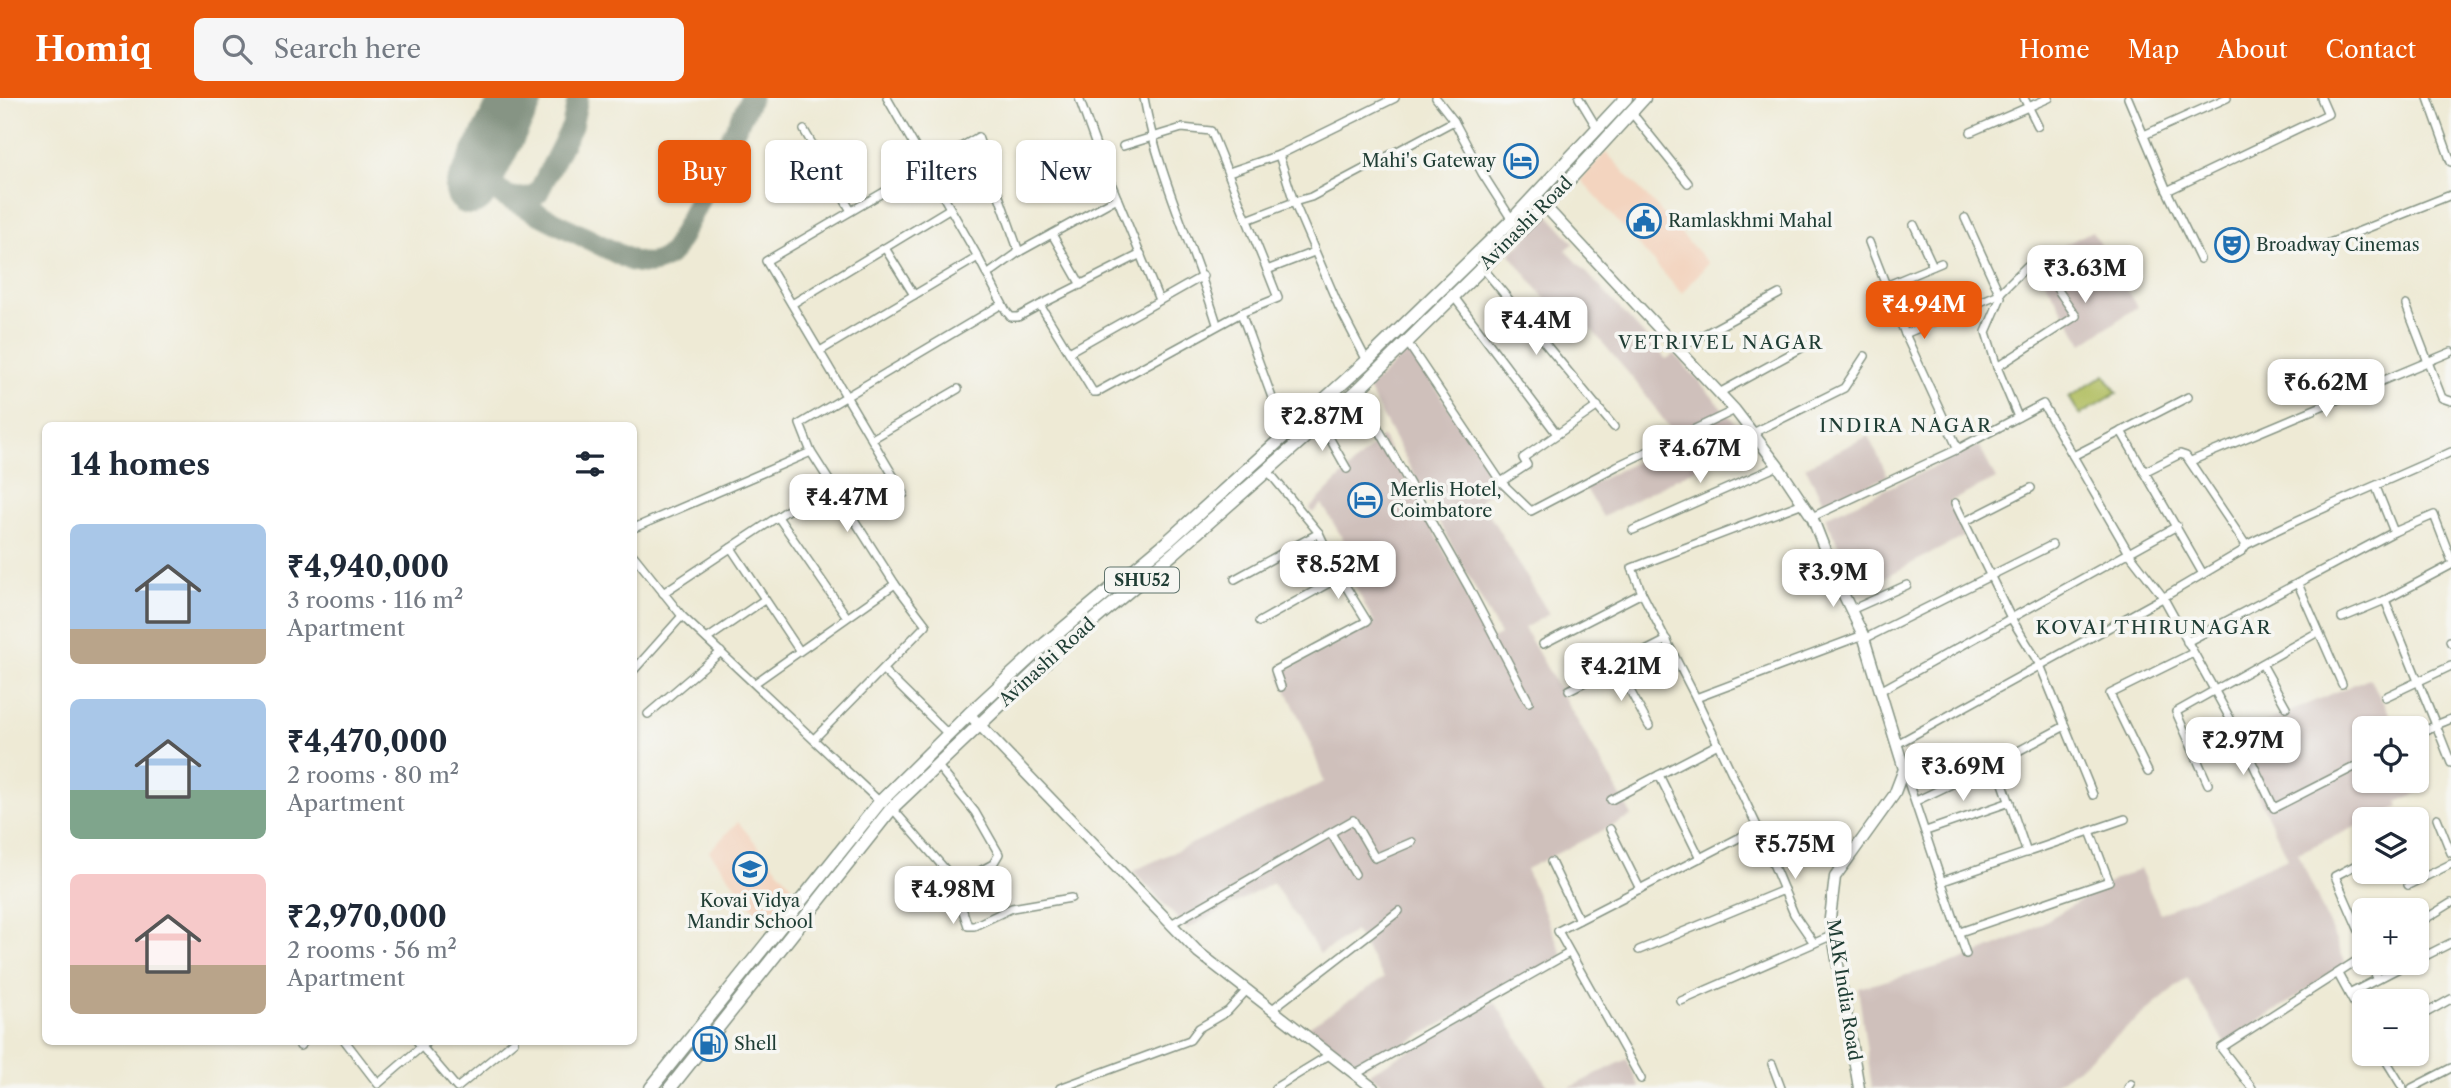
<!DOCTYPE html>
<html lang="en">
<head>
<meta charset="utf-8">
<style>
  :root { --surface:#fff; --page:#f6f6f7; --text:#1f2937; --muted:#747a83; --accent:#ea580c }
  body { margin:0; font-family:"Libre Caslon Text",serif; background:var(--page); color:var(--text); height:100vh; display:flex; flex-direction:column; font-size:26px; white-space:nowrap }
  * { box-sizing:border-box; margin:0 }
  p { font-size:23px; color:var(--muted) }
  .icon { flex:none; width:38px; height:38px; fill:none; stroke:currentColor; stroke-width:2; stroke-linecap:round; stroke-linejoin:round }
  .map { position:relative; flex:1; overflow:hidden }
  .side { position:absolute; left:42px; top:324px; width:595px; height:623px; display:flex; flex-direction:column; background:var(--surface); border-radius:10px; box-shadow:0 2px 5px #0004 }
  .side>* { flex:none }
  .guide { position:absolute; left:658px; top:42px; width:665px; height:63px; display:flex; gap:14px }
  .fabs { position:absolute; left:2352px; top:618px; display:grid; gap:14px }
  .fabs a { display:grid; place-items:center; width:77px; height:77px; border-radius:10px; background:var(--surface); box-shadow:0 2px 5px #0004; font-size:35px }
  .price { position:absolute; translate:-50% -60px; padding:0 16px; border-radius:14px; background:#fff; color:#222; font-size:23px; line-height:46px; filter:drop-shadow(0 2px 4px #0008) }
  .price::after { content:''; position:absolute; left:50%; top:42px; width:21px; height:16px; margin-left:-10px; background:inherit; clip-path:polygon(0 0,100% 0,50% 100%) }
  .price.on { background:var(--accent); color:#fff }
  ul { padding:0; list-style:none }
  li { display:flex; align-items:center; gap:21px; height:175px; padding:0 28px }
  li span { display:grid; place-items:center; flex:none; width:196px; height:140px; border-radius:10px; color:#555 }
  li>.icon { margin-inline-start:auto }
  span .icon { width:84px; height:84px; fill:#fffc; stroke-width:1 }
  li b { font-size:30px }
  h2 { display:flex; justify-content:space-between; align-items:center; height:84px; padding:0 28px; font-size:30px }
  .pill { padding:0 24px; border-radius:10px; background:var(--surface); box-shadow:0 2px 5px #0004; font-size:24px; line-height:63px }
  .pill.on { background:var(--accent); color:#fff }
  header { display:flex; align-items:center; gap:42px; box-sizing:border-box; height:98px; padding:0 35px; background:var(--accent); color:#fff }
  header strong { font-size:33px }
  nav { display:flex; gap:38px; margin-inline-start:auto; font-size:24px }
  .search { width:490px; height:63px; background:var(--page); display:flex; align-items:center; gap:18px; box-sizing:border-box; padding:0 24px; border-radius:10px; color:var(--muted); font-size:26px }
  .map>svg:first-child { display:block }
  .built { fill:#f3d4bf }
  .industrial { fill:#cfc0bb }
  .green { fill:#b1be60; stroke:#687e4a; stroke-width:2 }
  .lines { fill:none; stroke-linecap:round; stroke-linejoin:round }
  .taxiway { stroke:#869484; stroke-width:21 }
  .runway { stroke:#869484; stroke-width:52 }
  .street-casing { stroke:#869484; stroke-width:10 }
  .secondary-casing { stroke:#869484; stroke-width:13 }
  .primary-casing { stroke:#869484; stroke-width:15 }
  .street { stroke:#fff; stroke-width:7 }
  .secondary { stroke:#fff; stroke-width:10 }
  .primary { stroke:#fff; stroke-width:12 }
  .labels { text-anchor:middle; stroke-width:7; stroke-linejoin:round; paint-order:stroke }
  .shield { fill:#f6f6f2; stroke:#60746d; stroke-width:2 }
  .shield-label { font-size:16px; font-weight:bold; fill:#1f3d34 }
  .poi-label { font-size:18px; fill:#1f3d34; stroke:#f6f6f2; text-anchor:start }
  .street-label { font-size:18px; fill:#1f3d34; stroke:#f6f6f2 }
  .neighbourhood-label { font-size:19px; letter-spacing:2px; fill:#1f3d34; stroke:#f6f6f2 }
</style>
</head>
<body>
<header>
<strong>Homiq</strong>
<div class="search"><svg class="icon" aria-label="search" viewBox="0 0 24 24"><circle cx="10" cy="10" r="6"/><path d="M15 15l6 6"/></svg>Search here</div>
<nav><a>Home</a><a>Map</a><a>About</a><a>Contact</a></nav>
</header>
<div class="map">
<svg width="2451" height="990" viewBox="0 0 2451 990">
  <rect width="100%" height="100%" fill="#f6f6f2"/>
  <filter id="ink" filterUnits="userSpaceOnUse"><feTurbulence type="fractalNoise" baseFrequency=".0143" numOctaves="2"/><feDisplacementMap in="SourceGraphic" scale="14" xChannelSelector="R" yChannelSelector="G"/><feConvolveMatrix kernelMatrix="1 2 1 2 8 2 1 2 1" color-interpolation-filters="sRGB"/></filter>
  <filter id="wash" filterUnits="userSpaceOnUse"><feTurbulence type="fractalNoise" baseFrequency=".00686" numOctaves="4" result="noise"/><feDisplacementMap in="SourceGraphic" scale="28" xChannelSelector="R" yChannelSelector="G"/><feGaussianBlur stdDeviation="1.57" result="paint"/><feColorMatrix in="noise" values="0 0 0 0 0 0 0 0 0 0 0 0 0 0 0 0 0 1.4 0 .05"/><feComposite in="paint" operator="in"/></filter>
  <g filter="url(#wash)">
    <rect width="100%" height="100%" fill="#eeead5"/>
    <g class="built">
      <polygon points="1606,54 1708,165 1682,196 1581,82"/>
      <polygon points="738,724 793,789 764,824 709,753"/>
    </g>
    <g class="industrial">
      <polygon points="1549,117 1574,145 1566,152 1666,261 1675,256 1750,342 1603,419 1585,389 1679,343 1635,283 1591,231 1577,242 1510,156"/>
      <polygon points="2092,133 2137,209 2083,246 2033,163"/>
      <polygon points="1410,251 1501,388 1480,401 1549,516 1524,530 1632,718 1526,771 1563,858 1362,970 1308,929 1384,880 1355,833 1320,856 1273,785 1187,831 1133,773 1324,684 1309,641 1279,576 1374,525 1351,480 1362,473 1322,406 1312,415 1310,410 1382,338 1492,541 1500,537 1368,291"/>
      <polygon points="1868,338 1888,378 1825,407 1805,369"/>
      <polygon points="1979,348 1996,381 1949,404 1965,438 1860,492 1825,419"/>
      <polygon points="2369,580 2398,630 2364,630 2364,682 2417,682 2417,663 2431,689 2397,704 2399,709 2374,721 2364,721 2364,725 2298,755 2346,866 2225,946 2187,880 2083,966 2049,990 1872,990 1858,890 1960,863 2022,837 2116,781 2140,771 2160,815 2288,760 2252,685 2235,637"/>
      <polygon points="1495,904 1549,990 1386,990 1369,975"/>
      <polygon points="1627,961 1640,990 1569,990"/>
    </g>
    <polygon class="green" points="2105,277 2117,295 2080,317 2069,299"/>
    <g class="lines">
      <g class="taxiway">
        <path d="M515,0C504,15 488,23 482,43C473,75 504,114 538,95L572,28L578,0"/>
        <path d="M496,92L503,98L632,163C649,168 660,165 673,154L751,0"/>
      </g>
      <polyline class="runway" points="471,91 517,0"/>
    </g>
  </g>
  <g filter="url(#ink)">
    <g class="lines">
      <g class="street-casing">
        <g id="street">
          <polyline points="887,0 978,159 1006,213 1011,219 1018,219 1040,207 1093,294 1097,294 1241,215 1278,316 1290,332"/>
          <polyline points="1079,0 1099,56 1159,202"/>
          <path d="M1144,0C1158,78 1194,150 1217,226"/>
          <polyline points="1436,0 1454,23 1482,75 1512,122"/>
          <polyline points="1579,0 1597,30"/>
          <polyline points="2024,0 2038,28"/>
          <polyline points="2128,0 2168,95 2200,161"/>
          <polyline points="2428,0 2451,64"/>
          <polyline points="1631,14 1688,85"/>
          <polyline points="804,32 851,113"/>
          <polyline points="1971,34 2049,0"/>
          <polyline points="2144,37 2227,0"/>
          <polyline points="1123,48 1182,30 1211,33 1267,172 1314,154"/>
          <polyline points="1229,74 1279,57"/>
          <polyline points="2167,93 2328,16 2321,0"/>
          <polyline points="1965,120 2001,199 1986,234 1997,269 2018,319"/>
          <polyline points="1247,122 1294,104 1279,57 1395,0"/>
          <polyline points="1914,127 1933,168"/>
          <polyline points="1052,136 1081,187"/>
          <polyline points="1869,144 1905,236 1958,351"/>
          <polyline points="885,150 914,197"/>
          <polyline points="2312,152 2451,97"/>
          <polyline points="1482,169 1614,329"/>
          <polyline points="987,177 1019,154"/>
          <polyline points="1888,187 1941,165"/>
          <polyline points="1454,199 1557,336"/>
          <polyline points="792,206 949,111"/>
          <polyline points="1040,207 1141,156"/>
          <polyline points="2406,207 2442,300 2451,303"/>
          <polyline points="1241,215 1278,200 1267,172"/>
          <polyline points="1905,236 1999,196 2027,168"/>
          <polyline points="1407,244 1501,384 1531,413 1617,368 1735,312"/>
          <polyline points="1677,251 1779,196"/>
          <polyline points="820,253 978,159"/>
          <polyline points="1069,254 1203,178"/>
          <polyline points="1367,263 1339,209 1294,104 1311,99 1454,23"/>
          <polyline points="1997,269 2076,218 2051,182"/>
          <polyline points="1357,293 1469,490 1529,604"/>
          <polyline points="1719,295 1807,247"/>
          <polyline points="1321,325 1347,371"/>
          <polyline points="2121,333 2203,476"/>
          <polyline points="1753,335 1844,290 1865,258"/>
          <polyline points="872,341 958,291"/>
          <polyline points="811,354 800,326 1002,206"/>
          <polyline points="2073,358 2188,299"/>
          <polyline points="2191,363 2451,254"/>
          <polyline points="1268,373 1319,435 1340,479 1367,523 1275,572 1281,589"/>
          <polyline points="2144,374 2180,356 2186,358 2246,447"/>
          <polyline points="1501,384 1527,367 1523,360 1598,308"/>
          <polyline points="2376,389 2394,434"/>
          <polyline points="904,396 766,163 978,39 1019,154 1117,100"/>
          <polyline points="1955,405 2011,520 2040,567 2093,697"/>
          <polyline points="778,419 847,519"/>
          <polyline points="1812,419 1958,351 2043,306 2129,455 2163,499 2238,635 2274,710 2364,664"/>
          <polyline points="1964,424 2031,390"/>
          <polyline points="634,430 811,354 895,486 926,527 814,641"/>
          <polyline points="1633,432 1778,368"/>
          <polyline points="731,450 799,552"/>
          <polyline points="634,458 682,518 880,704"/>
          <polyline points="1235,481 1319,435"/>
          <polyline points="2298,486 2342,586"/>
          <polyline points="663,495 830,384"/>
          <polyline points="2385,502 2436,627 2417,637"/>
          <polyline points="1851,512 1907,487"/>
          <polyline points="2342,520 2385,502 2451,467"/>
          <polyline points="1259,524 1340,479"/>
          <polyline points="707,541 764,502"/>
          <polyline points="1864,541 2052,447"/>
          <polyline points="2450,543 2451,545"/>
          <polyline points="2187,544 2394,434 2434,417 2451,461"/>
          <polyline points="1543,546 1642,495"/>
          <polyline points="2262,566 2286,609"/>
          <polyline points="1617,568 1649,628"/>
          <polyline points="634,572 682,518"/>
          <polyline points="883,572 948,636"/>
          <polyline points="755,585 895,486"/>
          <polyline points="1569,592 1667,542"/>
          <polyline points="1880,593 2177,428"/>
          <polyline points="2385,599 2451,568"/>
          <polyline points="1696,600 1863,537"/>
          <polyline points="648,616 721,554"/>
          <polyline points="2451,621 2436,627 2451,665"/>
          <path d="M1897,646L2159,502L2242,453L2246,447C2313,413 2383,385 2451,354"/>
          <polyline points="1996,665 2027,755"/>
          <polyline points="937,667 975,714 999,756 993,766 954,787"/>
          <polyline points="1904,672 1966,856"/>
          <polyline points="2148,674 2110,596 2193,555"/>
          <polyline points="1659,677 1700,760"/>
          <polyline points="2208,686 2176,614 2318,534"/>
          <polyline points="1611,702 1718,646"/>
          <polyline points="1916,703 1996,665 2065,628"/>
          <polyline points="892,710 951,778 968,828 974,828 1012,810 1071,800"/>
          <polyline points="2437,720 2451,755"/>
          <polyline points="1758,730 1794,816 1814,845"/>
          <polyline points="1610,731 1640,791"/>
          <polyline points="1926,733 2010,704"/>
          <polyline points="1331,735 1355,776"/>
          <polyline points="1551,764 1579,822"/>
          <polyline points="2356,767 2335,778 2364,844"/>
          <polyline points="1943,783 2125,721"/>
          <polyline points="2408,787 2451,766"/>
          <polyline points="1171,826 1353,722 1375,760 1412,744"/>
          <polyline points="2417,826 2451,805"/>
          <polyline points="1960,834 2109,783 2090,733"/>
          <polyline points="1639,852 1784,792"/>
          <polyline points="2417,862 2451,845"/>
          <polyline points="2371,864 2377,881"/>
          <polyline points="2338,876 2349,896"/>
          <polyline points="1681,903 1833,837"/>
          <polyline points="1271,912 1399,813"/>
          <polyline points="2417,920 2451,901"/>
          <polyline points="2364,924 2349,896 2411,864"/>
          <polyline points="345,943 378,986 428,943"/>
          <polyline points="417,943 457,990 514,943"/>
          <polyline points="300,948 305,943"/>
          <polyline points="2382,956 2403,990"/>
          <polyline points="1772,966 1781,990"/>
          <polyline points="1356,976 1569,855"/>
          <polyline points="1641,981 1558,833 1758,730 1696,600 1642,495 1632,470 1803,405"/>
          <polyline points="1060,990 1190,942 1199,930 1228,913 1246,893"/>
          <polyline points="1275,990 1329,957"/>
          <polyline points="2128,990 2131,986"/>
          <polyline points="2252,990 2221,950 2364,858"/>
          <polyline points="2412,990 2451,970"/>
        </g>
      </g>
      <g class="secondary-casing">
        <g id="secondary">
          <polyline points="1541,104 1735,312 1778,368 1812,419 1838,485 1863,537 1904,671 1894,697 1835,779 1830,820 1859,990"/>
          <polyline points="969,616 1198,854 1373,990"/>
        </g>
      </g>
      <g class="primary-casing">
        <g id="primary">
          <polyline points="651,990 880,704 969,616 1046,545 1167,444 1367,263 1512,122 1626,0"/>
          <polyline points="670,990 892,710 1055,555 1175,454 1357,293 1545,108 1644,0"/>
        </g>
      </g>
      <use href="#street" class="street"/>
      <use href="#secondary" class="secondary"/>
      <use href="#primary" class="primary"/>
    </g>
  </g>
  <defs>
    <g id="hotel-ring" transform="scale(1.75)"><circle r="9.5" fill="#f6f6f2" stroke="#1f6fb2" stroke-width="1.5"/><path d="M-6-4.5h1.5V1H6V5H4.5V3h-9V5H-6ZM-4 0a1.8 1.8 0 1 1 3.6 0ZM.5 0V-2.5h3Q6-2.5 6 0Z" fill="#1f6fb2"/></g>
    <g id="civic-ring" transform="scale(1.75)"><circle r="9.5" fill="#f6f6f2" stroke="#1f6fb2" stroke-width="1.5"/><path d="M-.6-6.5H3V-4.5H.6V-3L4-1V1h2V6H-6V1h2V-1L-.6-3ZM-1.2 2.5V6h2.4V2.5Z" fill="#1f6fb2"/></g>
    <g id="theatre-ring" transform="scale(1.75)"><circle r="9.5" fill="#f6f6f2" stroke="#1f6fb2" stroke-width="1.5"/><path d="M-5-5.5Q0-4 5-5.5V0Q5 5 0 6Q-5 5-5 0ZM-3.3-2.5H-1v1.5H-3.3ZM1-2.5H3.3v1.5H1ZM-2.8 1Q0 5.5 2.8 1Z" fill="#1f6fb2"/></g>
    <g id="school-ring" transform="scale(1.75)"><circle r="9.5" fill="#f6f6f2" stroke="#1f6fb2" stroke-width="1.5"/><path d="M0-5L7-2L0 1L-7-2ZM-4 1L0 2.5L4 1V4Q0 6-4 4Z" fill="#1f6fb2"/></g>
    <g id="fuel-ring" transform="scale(1.75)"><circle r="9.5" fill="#f6f6f2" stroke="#1f6fb2" stroke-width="1.5"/><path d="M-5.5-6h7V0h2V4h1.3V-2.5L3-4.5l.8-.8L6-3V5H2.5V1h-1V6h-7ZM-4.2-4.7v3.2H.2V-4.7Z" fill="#1f6fb2"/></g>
  </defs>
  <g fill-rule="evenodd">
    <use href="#hotel-ring" x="1521" y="63"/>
    <use href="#civic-ring" x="1644" y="123"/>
    <use href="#theatre-ring" x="2232" y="147"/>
    <use href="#hotel-ring" x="1365" y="402"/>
    <use href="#school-ring" x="750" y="771"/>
    <use href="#fuel-ring" x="710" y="946"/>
  </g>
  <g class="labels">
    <rect class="shield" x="1105" y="469.5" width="74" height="25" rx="5"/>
    <g class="shield-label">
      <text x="1142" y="488">SHU52</text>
    </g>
    <g class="poi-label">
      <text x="1496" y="69" text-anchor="end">Mahi's Gateway</text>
      <text x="1668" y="129">Ramlaskhmi Mahal</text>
      <text x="2256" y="153">Broadway Cinemas</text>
      <text x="1390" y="398">Merlis Hotel,<tspan x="1390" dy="21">Coimbatore</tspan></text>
      <text x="750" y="809" text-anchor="middle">Kovai Vidya<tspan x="750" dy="21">Mandir School</tspan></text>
      <text x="734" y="952">Shell</text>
    </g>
    <g class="street-label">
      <text transform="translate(1526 125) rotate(-45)" y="6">Avinashi Road</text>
      <text transform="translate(1047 564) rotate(-42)" y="6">Avinashi Road</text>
      <text transform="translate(1844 892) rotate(81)" y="6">MAK India Road</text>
    </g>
    <g class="neighbourhood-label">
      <text x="1721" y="251">VETRIVEL NAGAR</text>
      <text x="1906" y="334">INDIRA NAGAR</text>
      <text x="2154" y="536">KOVAI THIRUNAGAR</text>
    </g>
  </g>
</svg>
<div class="fabs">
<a><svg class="icon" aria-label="locate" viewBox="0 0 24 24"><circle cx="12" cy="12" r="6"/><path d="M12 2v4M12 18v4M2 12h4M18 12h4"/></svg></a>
<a><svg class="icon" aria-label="layers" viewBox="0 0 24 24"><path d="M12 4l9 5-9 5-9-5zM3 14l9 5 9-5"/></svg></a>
<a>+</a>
<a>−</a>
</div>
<b class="price" style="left:2085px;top:207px">₹3.63M</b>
<b class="price on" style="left:1924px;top:243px">₹4.94M</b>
<b class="price" style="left:1536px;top:259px">₹4.4M</b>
<b class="price" style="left:2326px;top:321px">₹6.62M</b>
<b class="price" style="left:1322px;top:355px">₹2.87M</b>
<b class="price" style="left:1700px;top:387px">₹4.67M</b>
<b class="price" style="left:847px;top:436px">₹4.47M</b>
<b class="price" style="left:1338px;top:503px">₹8.52M</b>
<b class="price" style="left:1833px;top:511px">₹3.9M</b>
<b class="price" style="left:1621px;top:605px">₹4.21M</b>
<b class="price" style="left:2243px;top:679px">₹2.97M</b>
<b class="price" style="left:1963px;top:705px">₹3.69M</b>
<b class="price" style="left:1795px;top:783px">₹5.75M</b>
<b class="price" style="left:953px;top:828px">₹4.98M</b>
<div class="guide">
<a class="pill on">Buy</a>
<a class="pill">Rent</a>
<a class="pill">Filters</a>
<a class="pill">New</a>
</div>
<section class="side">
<h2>14 homes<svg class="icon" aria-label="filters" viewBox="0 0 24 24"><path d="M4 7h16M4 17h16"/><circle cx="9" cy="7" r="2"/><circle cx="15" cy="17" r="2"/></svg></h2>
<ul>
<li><span style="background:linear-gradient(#a9c7e8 75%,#b9a48a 0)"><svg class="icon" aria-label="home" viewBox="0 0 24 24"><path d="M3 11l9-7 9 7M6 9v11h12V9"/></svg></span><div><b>₹4,940,000</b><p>3 rooms · 116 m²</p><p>Apartment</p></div></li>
<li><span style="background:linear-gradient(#a9c7e8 65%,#7fa58c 0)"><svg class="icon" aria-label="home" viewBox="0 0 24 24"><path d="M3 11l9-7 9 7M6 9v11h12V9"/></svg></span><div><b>₹4,470,000</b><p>2 rooms · 80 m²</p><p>Apartment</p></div></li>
<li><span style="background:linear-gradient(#f6c9c9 65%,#b9a48a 0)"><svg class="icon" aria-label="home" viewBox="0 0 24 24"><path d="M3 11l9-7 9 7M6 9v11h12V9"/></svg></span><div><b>₹2,970,000</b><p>2 rooms · 56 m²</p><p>Apartment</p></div></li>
</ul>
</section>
</div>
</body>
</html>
